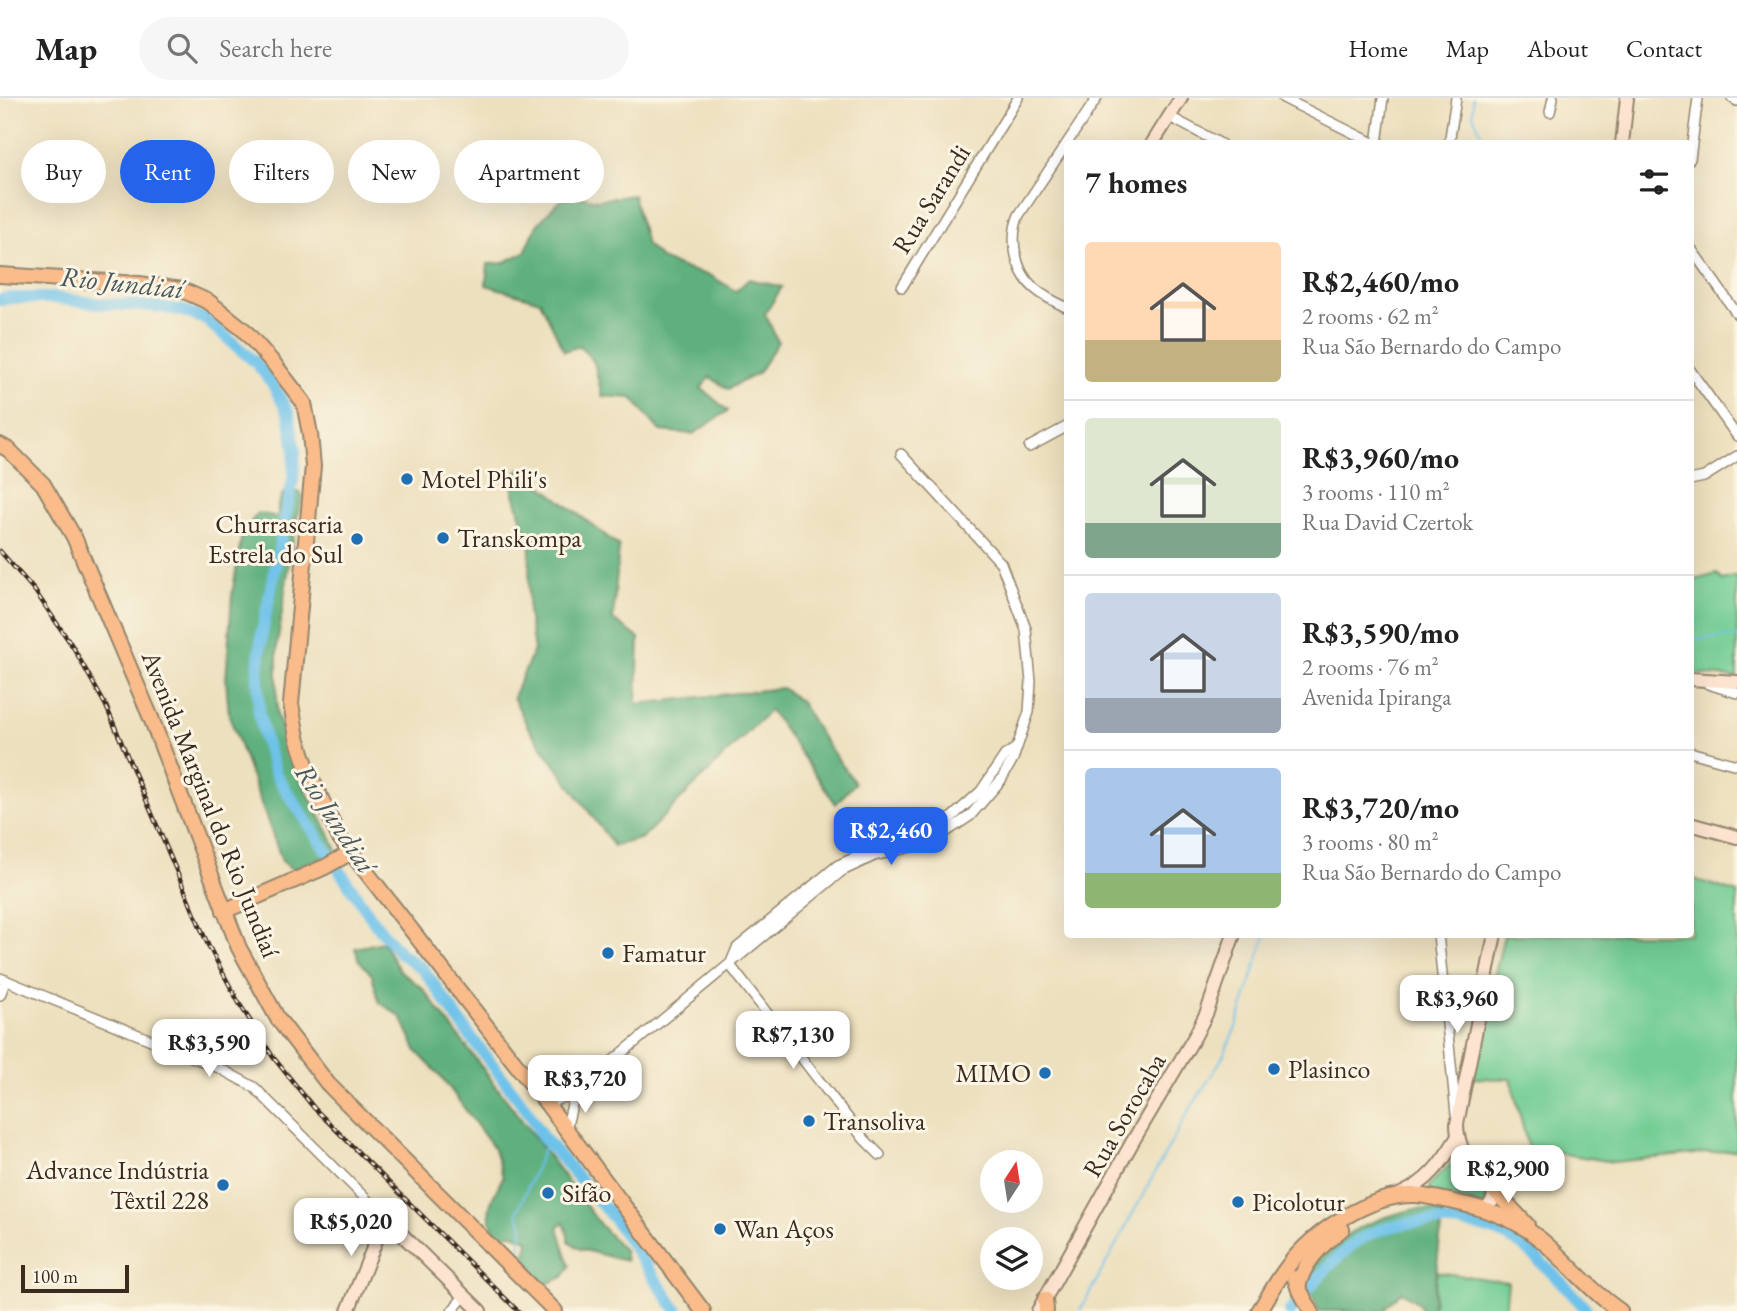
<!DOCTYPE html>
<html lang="en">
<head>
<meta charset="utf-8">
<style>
  :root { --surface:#fff; --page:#f6f6f6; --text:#222; --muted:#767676; --line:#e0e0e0; --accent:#2563eb }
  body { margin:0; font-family:"EB Garamond",serif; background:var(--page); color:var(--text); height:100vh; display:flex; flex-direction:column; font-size:26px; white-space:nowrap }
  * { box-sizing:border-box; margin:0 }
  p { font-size:23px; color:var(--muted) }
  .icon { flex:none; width:38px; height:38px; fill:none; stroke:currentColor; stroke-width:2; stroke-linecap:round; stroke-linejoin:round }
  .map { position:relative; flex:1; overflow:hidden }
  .side { position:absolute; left:1064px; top:42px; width:630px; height:798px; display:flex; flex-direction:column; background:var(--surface); border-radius:7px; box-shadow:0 7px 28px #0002 }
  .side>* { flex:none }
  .hud { position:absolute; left:21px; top:42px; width:665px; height:63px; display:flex; gap:14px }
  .needle { width:46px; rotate:12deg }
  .fabs { position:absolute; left:980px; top:1052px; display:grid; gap:14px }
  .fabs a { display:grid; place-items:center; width:63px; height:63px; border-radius:50%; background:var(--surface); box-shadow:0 7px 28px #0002; font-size:35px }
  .scale { position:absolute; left:21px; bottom:18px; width:108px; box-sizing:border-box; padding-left:7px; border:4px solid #3b2a1e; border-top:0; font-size:19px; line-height:24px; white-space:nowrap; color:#3b2a1e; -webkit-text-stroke:5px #fcf5e5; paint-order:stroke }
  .price { position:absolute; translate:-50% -60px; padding:0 16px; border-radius:14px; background:#fff; color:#222; font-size:23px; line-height:46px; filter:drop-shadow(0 2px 4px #0008) }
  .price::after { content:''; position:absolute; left:50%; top:42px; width:21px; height:16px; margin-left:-10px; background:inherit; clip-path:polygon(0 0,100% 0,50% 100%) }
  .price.on { background:var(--accent); color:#fff }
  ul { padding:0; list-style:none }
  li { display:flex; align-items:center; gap:21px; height:175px; padding:0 21px }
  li+li { border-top:2px solid var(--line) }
  li span { display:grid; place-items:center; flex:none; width:196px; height:140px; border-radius:7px; color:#555 }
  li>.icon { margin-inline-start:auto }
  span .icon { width:84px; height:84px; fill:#fffc; stroke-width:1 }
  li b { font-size:30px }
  h2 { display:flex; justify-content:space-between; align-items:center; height:84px; padding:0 21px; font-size:30px }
  .tag { padding:0 24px; border-radius:32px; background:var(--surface); box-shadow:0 7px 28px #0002; font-size:24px; line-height:63px }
  .tag.on { background:var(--accent); color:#fff }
  header { display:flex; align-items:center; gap:42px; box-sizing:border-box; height:98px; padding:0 35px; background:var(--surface); border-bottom:2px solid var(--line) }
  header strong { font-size:33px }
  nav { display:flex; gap:38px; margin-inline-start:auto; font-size:24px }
  .search { width:490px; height:63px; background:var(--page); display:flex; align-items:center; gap:18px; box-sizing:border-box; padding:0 24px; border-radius:38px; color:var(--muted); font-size:26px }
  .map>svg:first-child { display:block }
  .green { fill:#73cd94; stroke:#577c59; stroke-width:2 }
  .forest { fill:#5eb07e; stroke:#4c6d4e; stroke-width:2 }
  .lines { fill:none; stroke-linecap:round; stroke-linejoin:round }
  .stream { stroke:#6ec2ea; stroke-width:2 }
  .river { stroke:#6ec2ea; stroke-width:12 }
  .street-casing { stroke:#94856e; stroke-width:12 }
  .secondary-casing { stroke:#94856e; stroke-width:16 }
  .primary-casing { stroke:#94856e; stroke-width:18 }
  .street { stroke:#fff; stroke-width:9 }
  .secondary { stroke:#fde4d0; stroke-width:12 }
  .primary { stroke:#f9bc8a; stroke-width:14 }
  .rail-casing { stroke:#3b2a1e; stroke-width:4.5 }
  .rail { stroke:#fcf5e5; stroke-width:2; stroke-dasharray:5; stroke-linecap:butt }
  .poi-dot { fill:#1f6fb2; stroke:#fcf5e5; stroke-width:2.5 }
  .labels { text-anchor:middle; stroke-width:6; stroke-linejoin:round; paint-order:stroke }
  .street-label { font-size:26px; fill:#3b2a1e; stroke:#fcf5e5 }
  .poi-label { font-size:26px; fill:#3b2a1e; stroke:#fcf5e5; text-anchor:start }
  .water-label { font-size:28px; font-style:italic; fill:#4a585b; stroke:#fcf5e5 }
</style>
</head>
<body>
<header>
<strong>Map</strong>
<div class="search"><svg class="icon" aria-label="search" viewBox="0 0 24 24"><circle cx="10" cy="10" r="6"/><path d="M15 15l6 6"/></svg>Search here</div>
<nav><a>Home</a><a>Map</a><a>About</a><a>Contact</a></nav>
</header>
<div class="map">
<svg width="1737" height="1213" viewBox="0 0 1737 1213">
  <rect width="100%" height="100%" fill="#fcf5e5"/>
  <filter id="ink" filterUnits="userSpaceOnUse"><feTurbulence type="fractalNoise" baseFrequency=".0143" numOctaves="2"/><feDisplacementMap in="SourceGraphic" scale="14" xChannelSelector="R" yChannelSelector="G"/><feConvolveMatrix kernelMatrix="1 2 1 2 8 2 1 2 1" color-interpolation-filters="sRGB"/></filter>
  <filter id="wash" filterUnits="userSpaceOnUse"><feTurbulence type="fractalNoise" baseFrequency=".00686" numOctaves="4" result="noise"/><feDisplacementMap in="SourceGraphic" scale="28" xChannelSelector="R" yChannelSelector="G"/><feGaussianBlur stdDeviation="1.57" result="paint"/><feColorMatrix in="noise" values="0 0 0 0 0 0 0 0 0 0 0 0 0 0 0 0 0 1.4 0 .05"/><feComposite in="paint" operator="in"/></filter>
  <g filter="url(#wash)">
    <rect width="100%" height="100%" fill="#ede0be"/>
    <g class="green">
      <polygon points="1717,476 1722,482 1737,478 1737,580 1691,575 1691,483"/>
      <polygon points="1691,780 1737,795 1737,1052 1613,1064 1528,1050 1511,981 1471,980 1504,837 1690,836"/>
      <polygon points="1454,1063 1459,1064 1489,1096 1484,1108 1431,1094 1429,1087"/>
      <polygon points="1437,1174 1508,1184 1505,1213 1432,1213"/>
    </g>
    <g class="forest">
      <polygon points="572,96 597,102 633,97 646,146 661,161 686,171 711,178 736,193 749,181 782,189 765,216 778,244 758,275 728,291 710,279 701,290 728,313 693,336 660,333 632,300 602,298 594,264 580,248 564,253 540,203 486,187 488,166 503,165 525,154 537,127 556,106"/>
      <polygon points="520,371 619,448 613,522 639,540 637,606 782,590 801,604 821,638 855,685 836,706 770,612 642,740 614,748 529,631 513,599 534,552 528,515 530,451 510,382"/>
      <polygon points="284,394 299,394 303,398 295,427 277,547 277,617 299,679 335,747 337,754 293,772 282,763 229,617 226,582 232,497 242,435 258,415 278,419 278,407"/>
      <path d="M383,844L399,872L423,891L602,1129L624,1152L626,1163L580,1151L569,1143L566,1130L563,1124L558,1130L570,1168L563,1179L540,1189L524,1169L528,1142L511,1135L495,1139C485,1108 489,1107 503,1079L494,1051L443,981L417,954L401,919L379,904L372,877L359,862L355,850Z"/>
      <path d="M1415,1111L1443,1113L1432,1213H1423L1417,1204L1401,1194L1386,1209L1384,1213H1319L1305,1183C1324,1139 1372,1121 1415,1111Z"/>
    </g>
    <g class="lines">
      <g class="stream">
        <polyline points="1473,0 1473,17 1486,46"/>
        <path d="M1690,540C1706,544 1721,536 1737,539"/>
        <polyline points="520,1152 523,1127 517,1115 547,1043"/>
        <polyline points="1080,1213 1184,1021 1221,962 1236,929 1266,836"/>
      </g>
      <g class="river">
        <polyline points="0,202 10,200 54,200 102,206 154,208 183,213 205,221 256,265 272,285 289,316 295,351 293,381 262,535 258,573 259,614 265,643 276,677 374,824 400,855 423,871 468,935 527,1012 542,1038 615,1122 677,1213"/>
        <path d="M1290,1213C1307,1192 1338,1154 1361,1141C1401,1117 1475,1118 1515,1143C1538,1158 1569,1192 1588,1213"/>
      </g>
    </g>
  </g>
  <g filter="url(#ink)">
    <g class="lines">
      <g class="street-casing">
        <g id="street">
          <polyline points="1283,0 1375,46"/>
          <polyline points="1732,0 1737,3"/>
          <polyline points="1550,14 1553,0"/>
          <polyline points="1170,19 1221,46"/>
          <polyline points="1377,46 1383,0"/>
          <polyline points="1449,46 1456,0"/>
          <polyline points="1690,61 1698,0"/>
          <polyline points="1690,149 1737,216"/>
          <polyline points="902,189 1018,0"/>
          <path d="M1068,210C1057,205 1043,198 1034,190C1015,173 1009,140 1019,117L1097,0"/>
          <polyline points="1690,272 1737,338"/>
          <polyline points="1029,349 1068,328"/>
          <polyline points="1690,382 1704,379 1737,358"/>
          <polyline points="1708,586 1737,595"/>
          <polyline points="1690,654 1737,667"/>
          <polyline points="1438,836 1456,1016"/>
          <polyline points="732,862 737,850 838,767 872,752 912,741 942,728 981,693 1005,657 1016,650"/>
          <polyline points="730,867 864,1041 880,1057"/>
          <polyline points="0,880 219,970 254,989 385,1120"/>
          <polyline points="0,897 6,882"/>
          <polyline points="547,1006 575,994 842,773 874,758 915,748 946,734 970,718 1001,682 1013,661 1029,614 1031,584 1026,531 1001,465 901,356"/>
          <polyline points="566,1032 575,994"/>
          <polyline points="452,1213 465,1197"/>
        </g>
      </g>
      <g class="secondary-casing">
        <g id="secondary">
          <polyline points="1152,46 1181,0"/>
          <polyline points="1622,46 1627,0"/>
          <polyline points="1690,581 1737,584"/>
          <polyline points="1690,726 1737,739"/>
          <path d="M1399,1097C1427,1085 1441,1066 1457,1040"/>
          <path d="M1485,1112C1489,1108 1493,1104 1494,1098C1494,1088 1480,1079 1475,1071C1464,1058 1457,1042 1457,1026L1495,836"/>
          <polyline points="348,1213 385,1120 480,1213"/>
          <polyline points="1038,1213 1133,1043 1195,938 1207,914 1234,836"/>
        </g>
      </g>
      <g class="primary-casing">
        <g id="primary">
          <polyline points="0,177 139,186 182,192 209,204 244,232 274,266 304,305 310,336 313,368 291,606 297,639 308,673 339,739 547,1006 703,1213"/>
          <polyline points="0,347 9,352 43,386 74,439 151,620 239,850 278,921 328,986 555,1213"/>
          <polyline points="224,813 325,769 350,755"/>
          <polyline points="1492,1090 1527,1127"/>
          <polyline points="1295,1180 1298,1189 1311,1213"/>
          <path d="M1298,1189C1304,1163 1322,1147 1342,1131"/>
          <polyline points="1045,1201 1046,1213"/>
          <path d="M1259,1213C1269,1198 1277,1182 1288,1168C1314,1133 1371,1096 1415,1097C1430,1098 1444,1102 1458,1105C1487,1111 1517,1122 1540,1141C1568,1164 1590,1193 1620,1213"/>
        </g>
      </g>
      <use href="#street" class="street"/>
      <use href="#secondary" class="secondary"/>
      <use href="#primary" class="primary"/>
      <g class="rail-casing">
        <polyline id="rail" points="0,453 35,493 73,549 106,608 208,847 239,905 273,959 314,1010 518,1213"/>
      </g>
      <use href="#rail" class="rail"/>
    </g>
  </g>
  <g class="poi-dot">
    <circle cx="407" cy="381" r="7"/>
    <circle cx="443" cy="440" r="7"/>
    <circle cx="357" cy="441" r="7"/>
    <circle cx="608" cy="855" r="7"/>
    <circle cx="1274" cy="971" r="7"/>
    <circle cx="1045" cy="975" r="7"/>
    <circle cx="809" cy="1023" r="7"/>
    <circle cx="223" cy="1087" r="7"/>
    <circle cx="548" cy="1095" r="7"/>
    <circle cx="1238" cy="1104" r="7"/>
    <circle cx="720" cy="1131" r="7"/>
  </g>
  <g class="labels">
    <g class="street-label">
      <text transform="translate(931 101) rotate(-58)" y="9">Rua Sarandi</text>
      <text transform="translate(211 706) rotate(68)" y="9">Avenida Marginal do Rio Jundiaí</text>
      <text transform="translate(1124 1017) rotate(-60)" y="9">Rua Sorocaba</text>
    </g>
    <g class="poi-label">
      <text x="421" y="390">Motel Phili's</text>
      <text x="343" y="435" text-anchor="end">Churrascaria<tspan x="343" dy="30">Estrela do Sul</tspan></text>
      <text x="457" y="449">Transkompa</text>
      <text x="622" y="864">Famatur</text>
      <text x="1288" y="980">Plasinco</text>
      <text x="1031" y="984" text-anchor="end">MIMO</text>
      <text x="823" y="1032">Transoliva</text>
      <text x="209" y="1081" text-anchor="end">Advance Indústria<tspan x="209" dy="30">Têxtil 228</tspan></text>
      <text x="562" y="1104">Sifão</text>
      <text x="1252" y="1113">Picolotur</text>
      <text x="734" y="1140">Wan Aços</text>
    </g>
    <g class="water-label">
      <text transform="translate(122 184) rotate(6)" y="10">Rio Jundiaí</text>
      <text transform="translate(336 720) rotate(57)" y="10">Rio Jundiaí</text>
    </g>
  </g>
</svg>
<div class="fabs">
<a><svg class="needle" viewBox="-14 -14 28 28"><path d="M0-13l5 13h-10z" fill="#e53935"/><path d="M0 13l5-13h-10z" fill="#767676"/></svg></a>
<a><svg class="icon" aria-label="layers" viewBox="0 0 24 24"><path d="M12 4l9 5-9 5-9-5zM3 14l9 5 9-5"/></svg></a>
</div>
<div class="scale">100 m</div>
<b class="price on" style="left:891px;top:769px">R$2,460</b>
<b class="price" style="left:1457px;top:937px">R$3,960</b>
<b class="price" style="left:793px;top:973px">R$7,130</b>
<b class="price" style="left:209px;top:981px">R$3,590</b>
<b class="price" style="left:585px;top:1017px">R$3,720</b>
<b class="price" style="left:1508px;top:1107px">R$2,900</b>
<b class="price" style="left:351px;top:1160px">R$5,020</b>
<div class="hud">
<a class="tag">Buy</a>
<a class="tag on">Rent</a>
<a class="tag">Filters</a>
<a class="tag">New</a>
<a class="tag">Apartment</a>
</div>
<section class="side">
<h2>7 homes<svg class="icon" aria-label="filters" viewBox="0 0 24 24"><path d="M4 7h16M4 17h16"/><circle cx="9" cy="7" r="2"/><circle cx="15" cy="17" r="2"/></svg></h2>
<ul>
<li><span style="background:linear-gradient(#ffd9b3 70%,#c2b280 0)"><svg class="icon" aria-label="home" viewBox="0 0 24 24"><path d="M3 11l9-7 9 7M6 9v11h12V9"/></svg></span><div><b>R$2,460/mo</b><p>2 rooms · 62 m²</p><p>Rua São Bernardo do Campo</p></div></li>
<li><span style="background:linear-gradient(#dfe7d0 75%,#7fa58c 0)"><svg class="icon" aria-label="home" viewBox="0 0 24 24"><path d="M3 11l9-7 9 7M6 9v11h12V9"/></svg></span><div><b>R$3,960/mo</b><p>3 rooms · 110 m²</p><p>Rua David Czertok</p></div></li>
<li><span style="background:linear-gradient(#c9d6e8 75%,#9aa5b1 0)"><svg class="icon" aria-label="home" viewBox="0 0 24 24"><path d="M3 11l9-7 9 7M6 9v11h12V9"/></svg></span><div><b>R$3,590/mo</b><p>2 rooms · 76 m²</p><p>Avenida Ipiranga</p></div></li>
<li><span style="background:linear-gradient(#a9c7e8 75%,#8fb573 0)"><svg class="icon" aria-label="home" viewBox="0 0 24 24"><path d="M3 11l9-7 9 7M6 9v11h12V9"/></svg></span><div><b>R$3,720/mo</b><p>3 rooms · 80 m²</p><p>Rua São Bernardo do Campo</p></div></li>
</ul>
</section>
</div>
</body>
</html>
